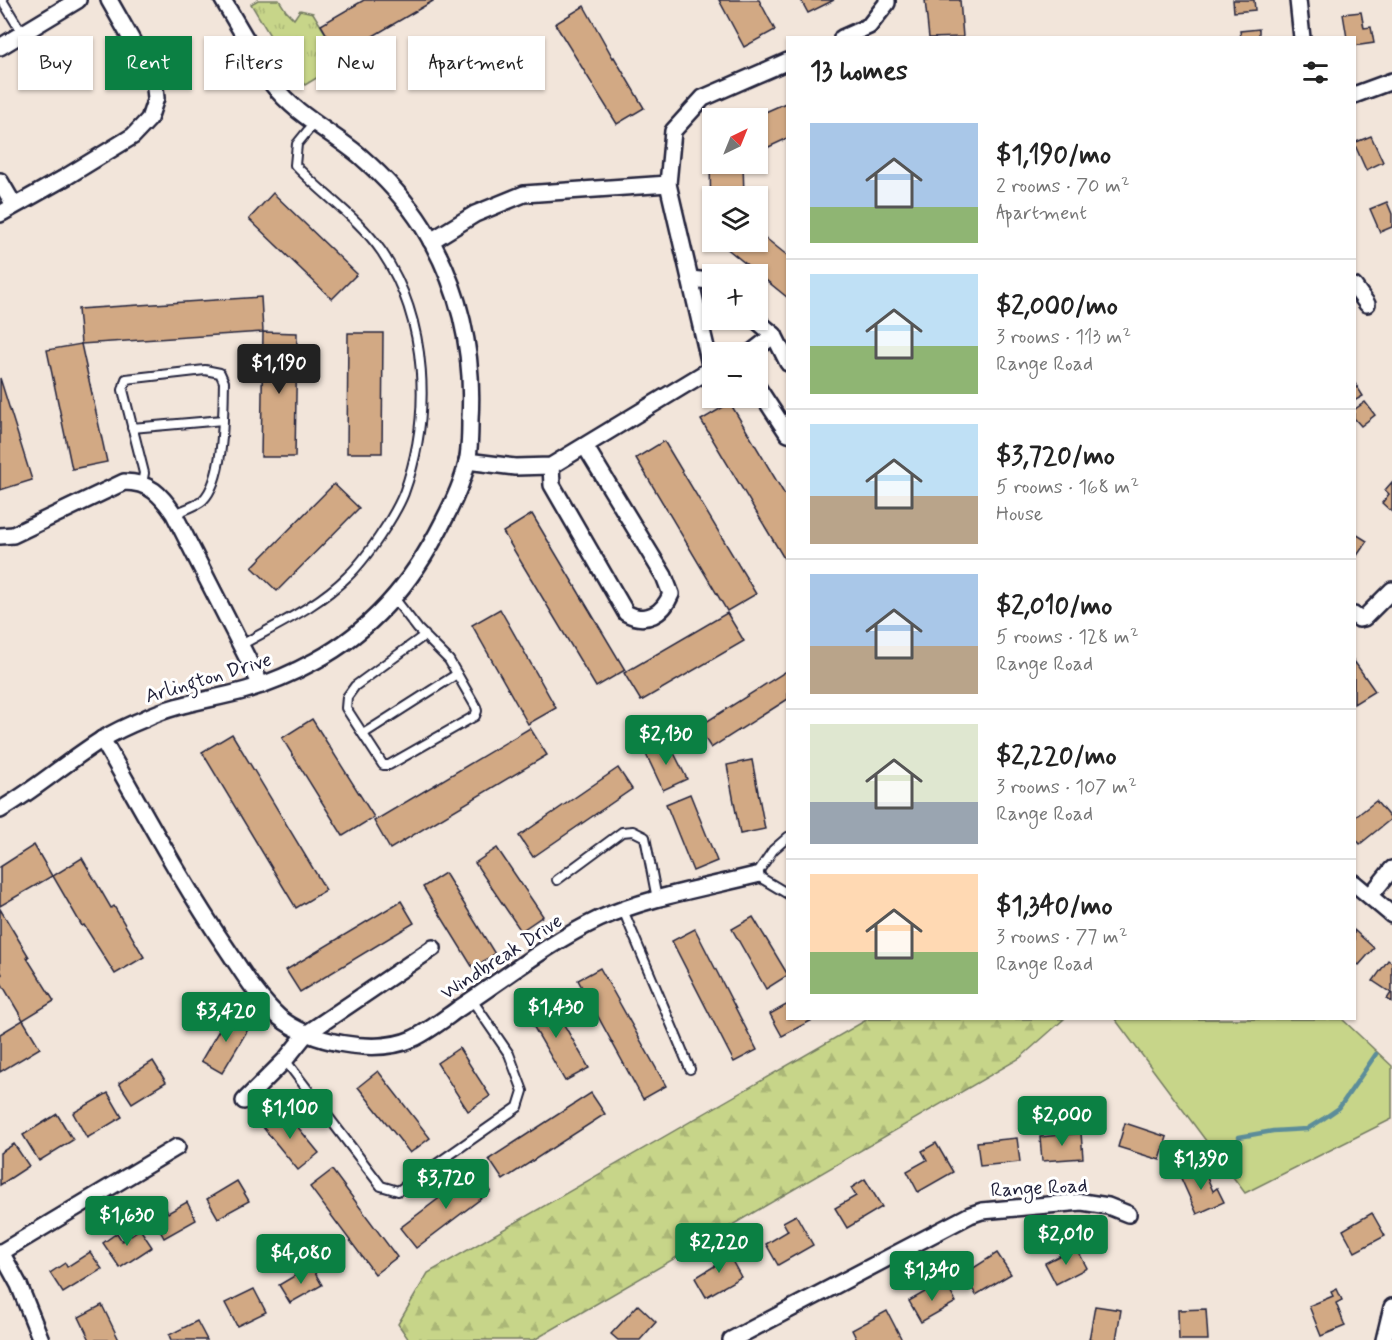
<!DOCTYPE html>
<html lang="en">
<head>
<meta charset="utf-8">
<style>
  :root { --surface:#fff; --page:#f6f6f6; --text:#222; --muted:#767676; --line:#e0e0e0; --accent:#0b8043 }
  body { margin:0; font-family:Mynerve,sans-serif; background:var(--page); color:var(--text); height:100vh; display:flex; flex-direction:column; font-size:22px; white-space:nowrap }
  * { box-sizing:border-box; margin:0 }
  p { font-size:20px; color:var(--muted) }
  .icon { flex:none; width:33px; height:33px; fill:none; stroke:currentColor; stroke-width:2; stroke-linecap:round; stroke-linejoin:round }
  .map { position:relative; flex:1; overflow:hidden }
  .sheet { position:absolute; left:786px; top:36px; width:570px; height:984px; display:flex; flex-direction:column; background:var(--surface); border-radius:0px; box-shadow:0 2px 4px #0004 }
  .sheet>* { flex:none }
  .top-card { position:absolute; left:18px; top:36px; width:570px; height:54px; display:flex; gap:12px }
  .needle { width:39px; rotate:43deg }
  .controls { position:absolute; left:702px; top:108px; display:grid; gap:12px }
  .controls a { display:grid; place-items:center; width:66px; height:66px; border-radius:0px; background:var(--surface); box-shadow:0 2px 4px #0004; font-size:30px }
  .price { position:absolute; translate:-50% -51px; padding:0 14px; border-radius:6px; background:var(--accent); color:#fff; font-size:20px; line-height:39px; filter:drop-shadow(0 2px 3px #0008) }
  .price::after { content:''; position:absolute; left:50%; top:36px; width:18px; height:14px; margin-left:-9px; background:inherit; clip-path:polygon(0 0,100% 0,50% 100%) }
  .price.on { background:#222; color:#fff }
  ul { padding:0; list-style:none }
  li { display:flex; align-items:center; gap:18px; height:150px; padding:0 24px }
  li+li { border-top:2px solid var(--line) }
  li span { display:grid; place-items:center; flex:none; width:168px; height:120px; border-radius:0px; color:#555 }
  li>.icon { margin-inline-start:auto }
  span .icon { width:72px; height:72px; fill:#fffc; stroke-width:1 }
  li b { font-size:26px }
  h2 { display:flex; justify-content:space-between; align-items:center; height:72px; padding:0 24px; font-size:26px }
  .pill { padding:0 21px; border-radius:0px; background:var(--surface); box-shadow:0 2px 4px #0004; font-size:21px; line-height:54px }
  .pill.on { background:var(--accent); color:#fff }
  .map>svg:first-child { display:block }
  .green { fill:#c7d589; stroke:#747c62; stroke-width:1.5 }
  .forest { fill:url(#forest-firs); stroke:#747c62; stroke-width:1.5 }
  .park { fill:url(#park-tufts); stroke:#747c62; stroke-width:1.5 }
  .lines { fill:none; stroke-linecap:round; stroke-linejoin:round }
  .stream { stroke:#5c8d9a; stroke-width:4.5 }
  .building { fill:#d2a984; stroke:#22223b; stroke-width:1.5 }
  .service-casing { stroke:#22223b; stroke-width:12 }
  .minor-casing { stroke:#22223b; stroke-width:20 }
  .service { stroke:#fff; stroke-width:8 }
  .minor { stroke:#fff; stroke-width:15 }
  .labels { text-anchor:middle; stroke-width:6; stroke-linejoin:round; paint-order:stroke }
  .street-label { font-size:20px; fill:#22223b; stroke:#fff }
</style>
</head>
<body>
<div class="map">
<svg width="1392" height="1340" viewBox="0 0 1392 1340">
  <defs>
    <pattern id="forest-firs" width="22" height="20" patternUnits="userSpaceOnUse" patternTransform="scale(1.5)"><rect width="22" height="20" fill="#c7d589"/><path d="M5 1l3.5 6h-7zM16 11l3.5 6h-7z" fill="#abb777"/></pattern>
    <pattern id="park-tufts" width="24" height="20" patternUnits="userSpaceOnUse" patternTransform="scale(1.5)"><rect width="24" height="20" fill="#c7d589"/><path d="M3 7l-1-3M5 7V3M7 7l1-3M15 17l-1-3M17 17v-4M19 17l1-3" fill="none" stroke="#abb777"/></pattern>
  </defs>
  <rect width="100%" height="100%" fill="#f2e5da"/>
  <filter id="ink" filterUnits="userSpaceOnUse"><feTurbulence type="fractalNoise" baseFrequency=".0167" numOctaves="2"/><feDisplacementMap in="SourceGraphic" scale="12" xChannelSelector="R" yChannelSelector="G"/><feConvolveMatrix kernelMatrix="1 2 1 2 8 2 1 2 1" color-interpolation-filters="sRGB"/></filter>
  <g filter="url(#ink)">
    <polygon class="green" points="1115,1019 1342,1019 1392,1066 1392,1119 1245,1193"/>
    <polygon class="forest" points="868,1019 1064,1019 1020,1058 534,1340 409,1340 398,1324 428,1273"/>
    <polygon class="park" points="258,0 279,0 286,11 294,19 300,10 313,13 343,62 305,85 290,69 251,4"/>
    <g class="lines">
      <polyline class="stream" points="1239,1137 1273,1131 1307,1129 1323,1119 1339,1108 1376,1054"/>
    </g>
    <g class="building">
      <polygon points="364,0 432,0 433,1 339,56 321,25"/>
      <polygon points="719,0 759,0 775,30 744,47"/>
      <polygon points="801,0 834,0 808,13"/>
      <polygon points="925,0 960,0 963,37 929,38"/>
      <polygon points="1233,0 1254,0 1255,10 1234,12"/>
      <polygon points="584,6 613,58 614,57 644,108 617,124 555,24"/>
      <polygon points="1361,12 1364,28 1371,27 1374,43 1354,46 1354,38 1347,38 1343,14"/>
      <polygon points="1259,29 1259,38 1241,38 1240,31"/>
      <polygon points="788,102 788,138 758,152 758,118 752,118"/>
      <polygon points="1371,136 1383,162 1366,170 1354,143"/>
      <polygon points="710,159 712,159 712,164 743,164 744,196 712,196 712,220 711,220"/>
      <polygon points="273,193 357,274 332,299 249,219"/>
      <polygon points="1387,202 1392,214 1392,227 1380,232 1370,209"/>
      <polygon points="758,232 788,256 788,298 725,247 730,242 758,242"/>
      <polygon points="261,297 263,332 81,344 78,309"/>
      <polygon points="263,332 297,333 295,457 261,457"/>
      <polygon points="348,333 383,333 382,453 347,453"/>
      <polygon points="81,344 107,462 72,469 47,350"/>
      <polygon points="0,378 32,480 0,490"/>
      <polygon points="1354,382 1363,396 1354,401"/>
      <polygon points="1365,402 1375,415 1361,426 1354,418 1354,410"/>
      <polygon points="730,403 788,500 788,565 701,420"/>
      <polygon points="664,441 756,594 727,611 636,458"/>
      <polygon points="1392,482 1392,512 1382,503 1389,494 1385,490"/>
      <polygon points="334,484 359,508 277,591 252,567"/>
      <polygon points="532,514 625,670 596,687 503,532"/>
      <polygon points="1354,533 1367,541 1354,560"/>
      <polygon points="500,609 556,708 528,724 472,625"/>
      <polygon points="727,613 744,641 641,701 624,673"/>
      <polygon points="1354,661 1375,691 1354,704"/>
      <polygon points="788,670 788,699 711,748 698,727"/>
      <polygon points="312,719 374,817 343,836 282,738"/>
      <polygon points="530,728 547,755 390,849 374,821"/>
      <polygon points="232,734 326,890 296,908 202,752"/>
      <polygon points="668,741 687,779 663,790 645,752"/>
      <polygon points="752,760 765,829 740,834 727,765"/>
      <polygon points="618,768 632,789 533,857 519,836"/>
      <polygon points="690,794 717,861 693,871 666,804"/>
      <polygon points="1376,801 1391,819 1360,844 1354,837 1354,818"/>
      <polygon points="34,845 52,876 0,906 0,867"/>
      <polygon points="497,848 543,916 521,931 475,863"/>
      <polygon points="82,858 111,908 114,906 144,957 115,974 84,925 82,926 53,876"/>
      <polygon points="445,873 495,954 473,968 423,887"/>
      <polygon points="401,901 414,923 300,992 286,970"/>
      <polygon points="0,909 29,957 27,958 54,1001 23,1020 0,981 0,976 2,974 0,970"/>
      <polygon points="753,917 788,975 766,989 732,929"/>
      <polygon points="695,929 757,1050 734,1062 672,941"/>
      <polygon points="1354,930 1374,948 1359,965 1354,961"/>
      <polygon points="1388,960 1392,963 1392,1002 1387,999 1391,993 1373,981"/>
      <polygon points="600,968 666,1086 643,1099 578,980"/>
      <polygon points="548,997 589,1068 565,1081 524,1010"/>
      <polygon points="788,1004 788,1018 816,1018 782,1036 770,1014"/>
      <polygon points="229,1013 250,1026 222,1073 201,1061"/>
      <polygon points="23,1020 40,1048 0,1072 0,1034"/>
      <polygon points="459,1048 490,1096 468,1111 437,1063"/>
      <polygon points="153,1061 166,1082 132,1103 119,1083"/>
      <polygon points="378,1071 430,1138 410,1153 358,1087"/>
      <polygon points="108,1093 122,1117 87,1138 73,1113"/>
      <polygon points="591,1093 605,1114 503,1180 489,1159"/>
      <polygon points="283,1109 319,1153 298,1170 262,1126"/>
      <polygon points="57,1114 73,1140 39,1161 23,1135"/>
      <polygon points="1125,1123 1167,1137 1160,1160 1118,1147"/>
      <polygon points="1081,1133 1083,1158 1042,1161 1040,1137"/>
      <polygon points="1017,1138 1020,1162 980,1166 977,1142"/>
      <polygon points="936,1143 953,1172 918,1192 907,1171 927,1160 922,1151"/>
      <polygon points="14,1144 29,1166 0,1185 0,1153"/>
      <polygon points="1202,1166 1213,1191 1217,1188 1224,1202 1197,1214 1180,1176"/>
      <polygon points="332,1170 397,1257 375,1274 310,1187"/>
      <polygon points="475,1171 491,1191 416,1248 400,1228"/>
      <polygon points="865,1179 882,1207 847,1228 835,1208 856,1196 851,1188"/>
      <polygon points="237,1181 249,1201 218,1218 207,1199"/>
      <polygon points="187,1202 196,1220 164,1238 151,1214 165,1207 168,1213"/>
      <polygon points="1372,1213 1385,1236 1355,1252 1343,1230"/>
      <polygon points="796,1215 813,1245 778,1265 766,1244 788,1231 783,1222"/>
      <polygon points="140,1229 152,1247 120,1268 103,1243 117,1233 122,1241"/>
      <polygon points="1076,1247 1087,1268 1056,1284 1045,1263"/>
      <polygon points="725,1248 741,1277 706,1297 695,1278 718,1264 713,1255"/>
      <polygon points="90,1252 102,1269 63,1293 50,1273 65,1263 67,1267"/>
      <polygon points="997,1253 1011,1274 976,1295 964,1274"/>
      <polygon points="311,1266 322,1285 290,1303 279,1285"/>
      <polygon points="944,1281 956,1302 921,1322 909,1301"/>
      <polygon points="254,1289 266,1312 237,1326 225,1303"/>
      <polygon points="1337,1289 1342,1300 1336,1303 1345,1326 1321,1336 1309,1306 1333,1296 1331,1292"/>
      <polygon points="102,1305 119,1340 90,1340 79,1317"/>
      <polygon points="638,1305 656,1322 640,1340 618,1340 611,1334"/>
      <polygon points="1095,1306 1121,1310 1116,1340 1089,1340"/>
      <polygon points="1206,1309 1208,1340 1179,1340 1178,1310"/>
      <polygon points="887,1311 902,1340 857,1340 852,1330"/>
      <polygon points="197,1321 207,1340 171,1340 169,1335"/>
    </g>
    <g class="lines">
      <g class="service-casing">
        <g id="service">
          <polyline points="2,0 22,33"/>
          <polyline points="132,428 223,420"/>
          <path d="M142,484L144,473L123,390L126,379L205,370L220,373L224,382C223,412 225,478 203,500C197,506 183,510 174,514"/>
          <polyline points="394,598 418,629 449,660 476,707 477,711 475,716 389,765 383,765 346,708 347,697 355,686 425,635"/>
          <path d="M241,645C278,624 317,607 348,576C366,559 395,516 404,493C432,416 428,321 382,252C358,217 323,195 295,165L297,144L314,123"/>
          <polyline points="363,734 457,674"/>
          <polyline points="788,837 773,850 756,875 788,894"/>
          <polyline points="557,880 622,832 633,831 645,837 657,899"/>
          <polyline points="623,910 690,1069"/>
          <polyline points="285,1060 381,1186 398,1191 518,1107 523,1091 509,1054 472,1000"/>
        </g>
      </g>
      <g class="minor-casing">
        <g id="minor">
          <polyline points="1298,0 1302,38"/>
          <polyline points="842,38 869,26 887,3 887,0"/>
          <polyline points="0,47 78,0"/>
          <polyline points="1354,95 1392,81"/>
          <polyline points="0,181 14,205"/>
          <polyline points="0,214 66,177 133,136 149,119 156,98 154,79 109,0"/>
          <polyline points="431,241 475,214 524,194 668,184"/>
          <polyline points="690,279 710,281 712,283"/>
          <polyline points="1354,286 1367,304"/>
          <polyline points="756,320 774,335 788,363"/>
          <polyline points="752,352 774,335"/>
          <polyline points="758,388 788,434"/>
          <polyline points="467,461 515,467 551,466 711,369 668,184 673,131 703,98 788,61"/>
          <path d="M551,466L552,485L626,613C646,624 663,614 671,594L664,576L585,446"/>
          <path d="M0,536L13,535L124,482C150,482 161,495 174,514L261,685"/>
          <polyline points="1354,615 1359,619 1364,618 1392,590"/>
          <path d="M102,739C143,810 181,882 227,949C243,973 258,998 279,1017C309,1043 376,1055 412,1039C428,1032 444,1019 458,1009C505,978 548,943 599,919C648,897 704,888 756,875"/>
          <path d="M0,810C35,790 66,762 101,740C114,732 129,725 144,719C176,703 212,700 246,690C270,683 293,673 315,661C373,630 414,580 443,522C453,503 462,484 467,463C470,449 470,434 470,420C474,351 460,286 423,227C406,200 383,176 359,155C330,131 296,115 273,85L223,0"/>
          <polyline points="1354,883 1392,915"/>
          <polyline points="1370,896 1392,869"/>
          <polyline points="244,1101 285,1060 306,1034 433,948"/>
          <polyline points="1,1252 19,1285 41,1340"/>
          <polyline points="0,1253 177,1147"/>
          <polyline points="731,1340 970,1215 982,1211 1082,1202 1108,1206 1128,1214"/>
          <polyline points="1384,1340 1392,1307"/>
        </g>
      </g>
      <use href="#service" class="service"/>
      <use href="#minor" class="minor"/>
    </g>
  </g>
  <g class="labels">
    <g class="street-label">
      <text transform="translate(208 677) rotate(-17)" y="7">Arlington Drive</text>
      <text transform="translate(501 956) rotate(-33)" y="7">Windbreak Drive</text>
      <text transform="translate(1039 1187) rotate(-3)" y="7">Range Road</text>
    </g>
  </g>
</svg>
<div class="controls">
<a><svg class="needle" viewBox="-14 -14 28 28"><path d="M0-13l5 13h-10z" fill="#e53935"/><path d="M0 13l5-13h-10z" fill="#767676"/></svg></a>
<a><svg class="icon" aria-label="layers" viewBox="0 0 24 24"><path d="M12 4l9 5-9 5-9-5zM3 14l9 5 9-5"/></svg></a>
<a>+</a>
<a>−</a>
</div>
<b class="price on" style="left:279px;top:395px">$1,190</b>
<b class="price" style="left:666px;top:766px">$2,130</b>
<b class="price" style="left:556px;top:1039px">$1,430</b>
<b class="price" style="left:226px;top:1043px">$3,420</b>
<b class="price" style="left:290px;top:1140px">$1,100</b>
<b class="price" style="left:1062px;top:1147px">$2,000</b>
<b class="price" style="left:1201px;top:1191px">$1,390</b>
<b class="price" style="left:446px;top:1210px">$3,720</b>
<b class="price" style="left:127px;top:1247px">$1,630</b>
<b class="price" style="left:1066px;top:1266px">$2,010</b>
<b class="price" style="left:719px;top:1274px">$2,220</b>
<b class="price" style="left:301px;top:1285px">$4,080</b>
<b class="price" style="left:932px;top:1302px">$1,340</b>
<div class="top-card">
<a class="pill">Buy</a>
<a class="pill on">Rent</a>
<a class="pill">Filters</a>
<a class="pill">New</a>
<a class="pill">Apartment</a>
</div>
<section class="sheet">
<h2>13 homes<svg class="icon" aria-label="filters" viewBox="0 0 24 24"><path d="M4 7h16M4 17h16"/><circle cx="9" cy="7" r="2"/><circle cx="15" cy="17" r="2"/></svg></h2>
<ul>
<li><span style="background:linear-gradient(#a9c7e8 70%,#8fb573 0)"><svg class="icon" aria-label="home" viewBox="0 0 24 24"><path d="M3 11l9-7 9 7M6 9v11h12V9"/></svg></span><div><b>$1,190/mo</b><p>2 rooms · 70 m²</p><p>Apartment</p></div></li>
<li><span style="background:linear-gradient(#bfe0f5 60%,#8fb573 0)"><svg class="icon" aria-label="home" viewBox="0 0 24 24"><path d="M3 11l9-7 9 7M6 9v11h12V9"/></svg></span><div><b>$2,000/mo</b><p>3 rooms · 113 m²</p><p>Range Road</p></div></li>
<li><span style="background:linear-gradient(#bfe0f5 60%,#b9a48a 0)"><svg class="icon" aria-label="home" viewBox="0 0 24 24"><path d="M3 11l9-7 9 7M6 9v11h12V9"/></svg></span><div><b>$3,720/mo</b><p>5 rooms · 168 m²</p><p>House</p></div></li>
<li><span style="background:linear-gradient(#a9c7e8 60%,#b9a48a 0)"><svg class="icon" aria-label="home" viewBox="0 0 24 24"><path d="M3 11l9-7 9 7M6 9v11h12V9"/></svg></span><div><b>$2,010/mo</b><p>5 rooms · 128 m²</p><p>Range Road</p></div></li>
<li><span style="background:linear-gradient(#dfe7d0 65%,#9aa5b1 0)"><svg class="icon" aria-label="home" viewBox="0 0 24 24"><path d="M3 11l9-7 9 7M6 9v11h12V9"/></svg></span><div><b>$2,220/mo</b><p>3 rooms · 107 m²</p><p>Range Road</p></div></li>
<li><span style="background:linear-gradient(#ffd9b3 65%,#8fb573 0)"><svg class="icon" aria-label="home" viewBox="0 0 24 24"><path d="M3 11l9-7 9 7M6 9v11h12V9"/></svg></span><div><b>$1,340/mo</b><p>3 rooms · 77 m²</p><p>Range Road</p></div></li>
</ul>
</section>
</div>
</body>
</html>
